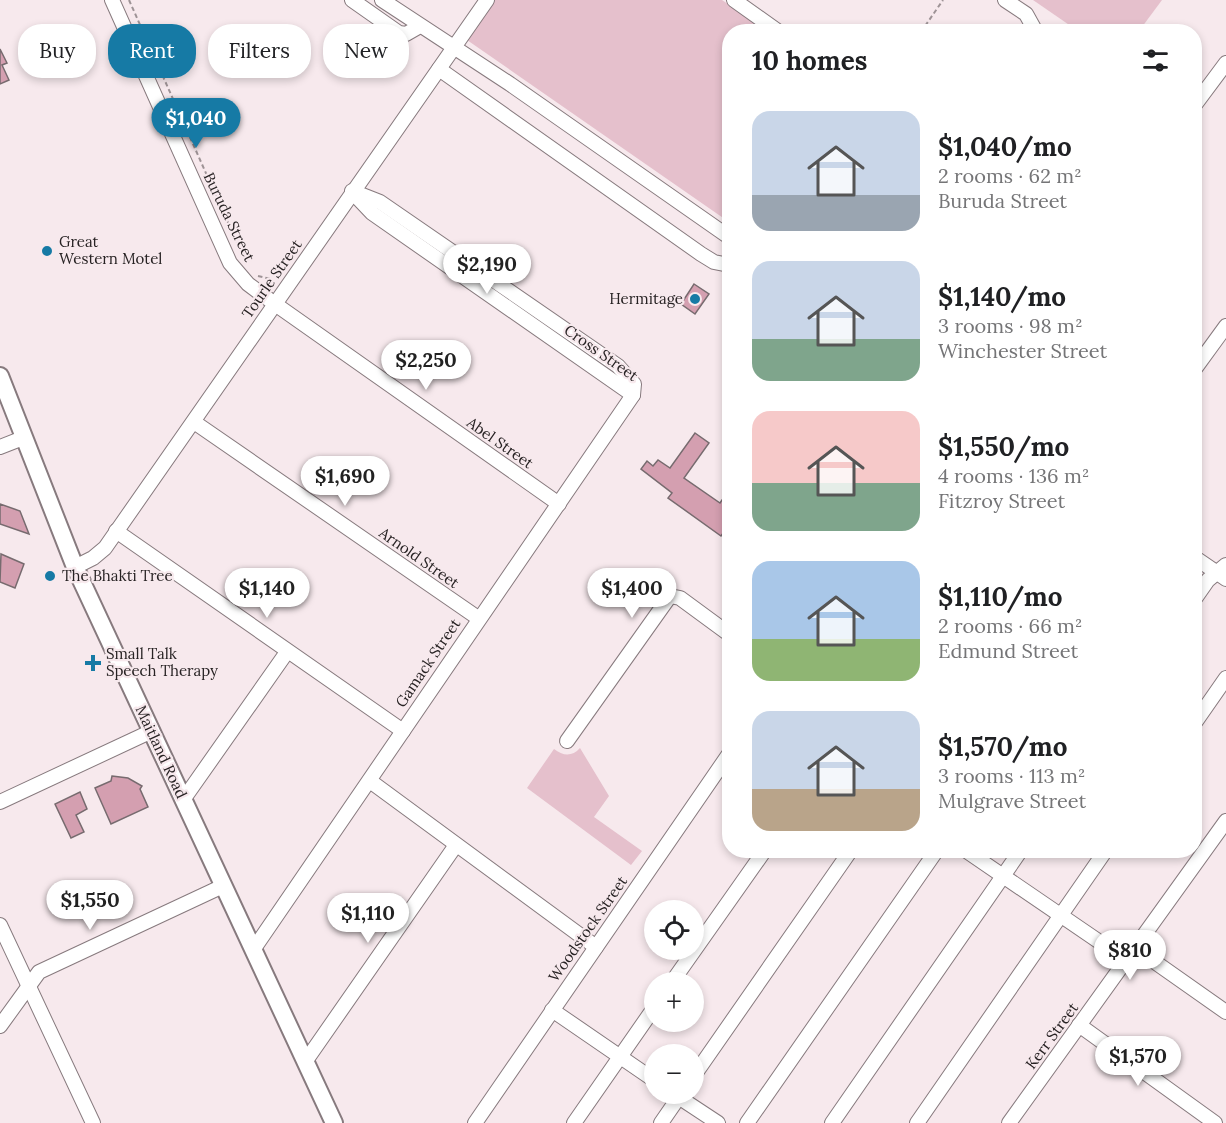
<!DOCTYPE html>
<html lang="en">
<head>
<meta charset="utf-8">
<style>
  :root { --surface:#fff; --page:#f6f6f6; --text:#202124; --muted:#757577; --accent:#167aa5 }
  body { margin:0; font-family:Lora,serif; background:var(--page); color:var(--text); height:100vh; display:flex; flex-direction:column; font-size:22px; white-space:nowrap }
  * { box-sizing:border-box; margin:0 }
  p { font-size:20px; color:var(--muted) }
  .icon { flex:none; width:33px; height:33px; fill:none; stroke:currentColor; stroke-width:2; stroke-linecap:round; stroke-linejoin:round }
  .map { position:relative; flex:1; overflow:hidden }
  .sheet { position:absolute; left:722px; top:24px; width:480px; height:834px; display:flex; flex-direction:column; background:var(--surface); border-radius:24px; box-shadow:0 3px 9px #0003 }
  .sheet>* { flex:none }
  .banner { position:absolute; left:18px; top:24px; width:570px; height:54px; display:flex; gap:12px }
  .controls { position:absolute; left:644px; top:900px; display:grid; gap:12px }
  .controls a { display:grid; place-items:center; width:60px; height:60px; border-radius:50%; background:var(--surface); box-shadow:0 3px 9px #0003; font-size:30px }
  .price { position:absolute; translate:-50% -51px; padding:0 14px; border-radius:21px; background:#fff; color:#222; font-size:20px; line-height:39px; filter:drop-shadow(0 2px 3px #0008) }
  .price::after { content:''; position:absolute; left:50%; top:36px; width:18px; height:14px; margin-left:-9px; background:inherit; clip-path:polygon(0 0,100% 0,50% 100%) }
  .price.active { background:var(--accent); color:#fff }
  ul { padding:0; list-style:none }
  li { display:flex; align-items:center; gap:18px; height:150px; padding:0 30px }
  li span { display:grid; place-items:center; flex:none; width:168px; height:120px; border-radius:18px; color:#555 }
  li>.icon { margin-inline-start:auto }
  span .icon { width:72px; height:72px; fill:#fffc; stroke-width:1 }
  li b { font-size:26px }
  h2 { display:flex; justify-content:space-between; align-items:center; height:72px; padding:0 30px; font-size:26px }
  .tag { padding:0 21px; border-radius:24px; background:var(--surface); box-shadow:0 3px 9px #0003; font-size:21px; line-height:54px }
  .tag.active { background:var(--accent); color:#fff }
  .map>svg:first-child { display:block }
  .green { fill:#e5c0cc }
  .building { fill:#d49fb0; stroke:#776b6f; stroke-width:1.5 }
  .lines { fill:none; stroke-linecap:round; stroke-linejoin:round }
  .minor-casing { stroke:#877a7e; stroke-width:16 }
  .major-casing { stroke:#877a7e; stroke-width:20 }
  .path { stroke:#9e9396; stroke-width:2; stroke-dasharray:4.5 3; stroke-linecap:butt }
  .minor { stroke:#fff; stroke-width:14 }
  .major { stroke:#fff; stroke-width:16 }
  .poi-dot { fill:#167aa5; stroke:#f7e9ed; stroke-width:2 }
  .labels { text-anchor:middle; stroke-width:4.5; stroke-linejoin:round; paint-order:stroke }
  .street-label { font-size:15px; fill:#272223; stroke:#f7e9ed }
  .poi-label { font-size:15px; fill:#272223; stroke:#f7e9ed; text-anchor:start }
</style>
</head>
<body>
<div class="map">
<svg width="1226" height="1123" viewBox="0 0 1226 1123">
  <rect width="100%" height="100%" fill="#f7e9ed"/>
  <g class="green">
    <polygon points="495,0 722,0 768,31 729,32 729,222 467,40"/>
    <polygon points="1033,0 1162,0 1139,31 1078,31"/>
    <path d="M580,748L609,796L594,817L642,851L631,865L527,788L554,749C563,756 572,757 580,748Z"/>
  </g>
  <g class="building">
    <polygon points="0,49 7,63 2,65 9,80 0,84"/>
    <polygon points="694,284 709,294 695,314 681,304"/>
    <polygon points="695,433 709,443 684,478 720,503 729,490 729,525 721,536 668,498 672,493 641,469 647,461 653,466 658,460 670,468"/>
    <polygon points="0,504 20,511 29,534 0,524"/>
    <polygon points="1,554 24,564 15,588 0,582"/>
    <polygon points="112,776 128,778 142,786 140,789 148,807 111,824 95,788 111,781"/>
    <polygon points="80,792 87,809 76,815 84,832 71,838 55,804"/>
  </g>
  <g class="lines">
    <g class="minor-casing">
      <g id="minor">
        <polyline points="112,0 230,263 248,284 275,304 559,504"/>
        <polyline points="352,0 399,33 406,34 420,26"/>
        <polyline points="382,0 510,84 729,237"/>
        <polyline points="734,0 779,32"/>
        <polyline points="1005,0 1026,14 1036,32"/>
        <polyline points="439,69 701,254 714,262 729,265"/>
        <polyline points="1194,106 1226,63"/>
        <polyline points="353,193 372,213 633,395"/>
        <polyline points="1194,370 1226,326"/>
        <polyline points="194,422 478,618"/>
        <polyline points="0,447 23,438"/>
        <polyline points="116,531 403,731"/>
        <polyline points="1194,557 1226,579"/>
        <polyline points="75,567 93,558 105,548 487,0"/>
        <polyline points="1194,600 1208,580 1226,565"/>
        <polyline points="1194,724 1226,678"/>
        <polyline points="567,741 670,596 680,598 729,634"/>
        <polyline points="370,781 596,947"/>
        <polyline points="183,800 287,652"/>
        <polyline points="0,802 152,731"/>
        <polyline points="965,850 1126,960"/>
        <polyline points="0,925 93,1123"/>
        <polyline points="1135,948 1226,1012"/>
        <polyline points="253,950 633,395 634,384 618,366 380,202 352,191"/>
        <polyline points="672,982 765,850"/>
        <polyline points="552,1010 654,1080"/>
        <polyline points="1079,1025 1215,1123"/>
        <polyline points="0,1026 39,972 223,886"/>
        <polyline points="305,1062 456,845"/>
        <polyline points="693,1077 851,850"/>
        <polyline points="674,1094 718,1123"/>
        <polyline points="475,1123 729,754"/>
        <polyline points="574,1123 654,1008"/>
        <polyline points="661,1123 681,1094"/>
        <polyline points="747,1123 937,850"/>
        <polyline points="832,1123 1021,850"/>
        <polyline points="917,1123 1106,850"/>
        <polyline points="1009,1123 1226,821"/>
      </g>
    </g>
    <g class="major-casing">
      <polyline id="major" points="0,376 75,567 334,1123"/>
    </g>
    <g class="path">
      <polyline points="129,0 245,261"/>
      <polyline points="921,32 943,0"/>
      <polyline points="258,276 271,279"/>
    </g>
    <use href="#minor" class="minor"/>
    <use href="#major" class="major"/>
  </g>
  <g class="poi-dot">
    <circle cx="47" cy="251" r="6"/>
    <circle cx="695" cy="299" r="6"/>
    <circle cx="50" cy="576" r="6"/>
    <path d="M90 654h6v6h6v6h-6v6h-6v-6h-6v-6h6z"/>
  </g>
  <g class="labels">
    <g class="street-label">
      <text transform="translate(229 217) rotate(64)" y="5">Buruda Street</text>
      <text transform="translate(272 279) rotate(-55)" y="5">Tourle Street</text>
      <text transform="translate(601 353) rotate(35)" y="5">Cross Street</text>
      <text transform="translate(500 443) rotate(35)" y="5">Abel Street</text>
      <text transform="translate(419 558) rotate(35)" y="5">Arnold Street</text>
      <text transform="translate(428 663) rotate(-56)" y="5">Gamack Street</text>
      <text transform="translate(161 752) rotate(65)" y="5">Maitland Road</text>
      <text transform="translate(588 929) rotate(-55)" y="5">Woodstock Street</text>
      <text transform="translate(1052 1036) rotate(-54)" y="5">Kerr Street</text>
    </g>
    <g class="poi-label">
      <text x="59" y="247">Great<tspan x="59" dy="17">Western Motel</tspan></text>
      <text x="683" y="304" text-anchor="end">Hermitage</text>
      <text x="62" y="581">The Bhakti Tree</text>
      <text x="106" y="659">Small Talk<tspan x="106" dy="17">Speech Therapy</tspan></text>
    </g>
  </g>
</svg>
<div class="controls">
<a><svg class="icon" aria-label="locate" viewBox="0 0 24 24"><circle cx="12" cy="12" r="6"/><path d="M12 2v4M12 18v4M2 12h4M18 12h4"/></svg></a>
<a>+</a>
<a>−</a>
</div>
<b class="price active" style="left:196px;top:149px">$1,040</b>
<b class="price" style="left:487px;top:295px">$2,190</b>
<b class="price" style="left:426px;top:391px">$2,250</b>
<b class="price" style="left:345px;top:507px">$1,690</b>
<b class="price" style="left:267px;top:619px">$1,140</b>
<b class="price" style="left:632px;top:619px">$1,400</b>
<b class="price" style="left:90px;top:931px">$1,550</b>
<b class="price" style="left:368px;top:944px">$1,110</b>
<b class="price" style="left:1130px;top:981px">$810</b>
<b class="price" style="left:1138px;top:1087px">$1,570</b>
<div class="banner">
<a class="tag">Buy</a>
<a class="tag active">Rent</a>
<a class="tag">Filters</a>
<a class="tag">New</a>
</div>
<section class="sheet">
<h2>10 homes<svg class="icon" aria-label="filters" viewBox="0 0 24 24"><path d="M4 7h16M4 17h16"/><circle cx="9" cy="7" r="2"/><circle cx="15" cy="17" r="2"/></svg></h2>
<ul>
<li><span style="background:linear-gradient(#c9d6e8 70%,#9aa5b1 0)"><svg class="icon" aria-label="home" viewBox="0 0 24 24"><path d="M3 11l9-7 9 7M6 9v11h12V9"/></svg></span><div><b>$1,040/mo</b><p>2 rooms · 62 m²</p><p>Buruda Street</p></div></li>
<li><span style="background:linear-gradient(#c9d6e8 65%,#7fa58c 0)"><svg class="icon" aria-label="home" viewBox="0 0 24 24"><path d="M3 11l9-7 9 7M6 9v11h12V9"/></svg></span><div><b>$1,140/mo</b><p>3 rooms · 98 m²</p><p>Winchester Street</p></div></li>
<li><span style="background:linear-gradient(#f6c9c9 60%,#7fa58c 0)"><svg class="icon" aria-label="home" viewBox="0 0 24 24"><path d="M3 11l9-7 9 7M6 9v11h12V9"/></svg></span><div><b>$1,550/mo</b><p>4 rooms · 136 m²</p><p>Fitzroy Street</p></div></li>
<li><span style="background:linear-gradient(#a9c7e8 65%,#8fb573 0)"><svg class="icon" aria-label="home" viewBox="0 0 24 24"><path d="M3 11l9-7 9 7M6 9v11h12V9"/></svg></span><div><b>$1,110/mo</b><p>2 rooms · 66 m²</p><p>Edmund Street</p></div></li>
<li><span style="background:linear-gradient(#c9d6e8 65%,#b9a48a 0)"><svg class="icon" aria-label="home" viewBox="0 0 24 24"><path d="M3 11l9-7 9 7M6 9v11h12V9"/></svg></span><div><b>$1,570/mo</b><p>3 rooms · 113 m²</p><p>Mulgrave Street</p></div></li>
</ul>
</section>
</div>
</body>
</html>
